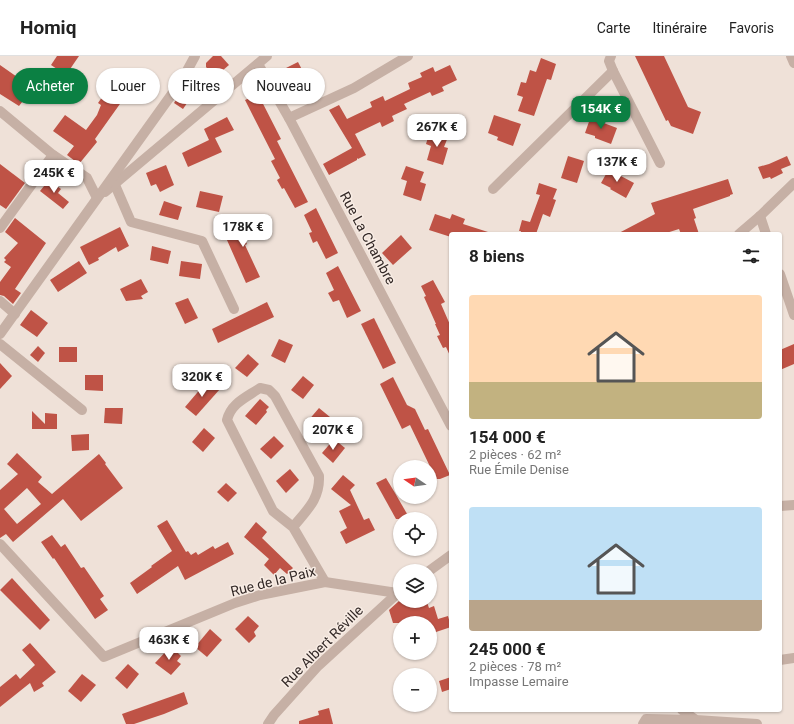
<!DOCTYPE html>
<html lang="fr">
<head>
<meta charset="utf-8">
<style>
  :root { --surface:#fff; --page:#f6f6f6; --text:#222; --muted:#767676; --line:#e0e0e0; --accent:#0b8043 }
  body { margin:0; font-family:Roboto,sans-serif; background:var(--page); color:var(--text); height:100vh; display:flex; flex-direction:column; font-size:15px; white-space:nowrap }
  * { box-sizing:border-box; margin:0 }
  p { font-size:13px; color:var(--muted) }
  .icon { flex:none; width:22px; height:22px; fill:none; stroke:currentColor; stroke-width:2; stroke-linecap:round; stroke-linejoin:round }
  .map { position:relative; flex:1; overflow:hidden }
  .drawer { position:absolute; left:449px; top:176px; width:333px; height:480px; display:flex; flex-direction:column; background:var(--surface); border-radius:4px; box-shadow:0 1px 3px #0004 }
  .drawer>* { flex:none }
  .banner { position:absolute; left:12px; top:12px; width:377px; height:36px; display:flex; gap:8px }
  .needle { width:26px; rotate:283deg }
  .controls { position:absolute; left:393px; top:404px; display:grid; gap:8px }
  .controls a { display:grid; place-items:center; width:44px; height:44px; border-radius:50%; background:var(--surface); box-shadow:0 1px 3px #0004; font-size:20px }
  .price { position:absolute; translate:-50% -34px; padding:0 9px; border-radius:8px; background:#fff; color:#222; font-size:13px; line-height:26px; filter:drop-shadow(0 1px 2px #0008) }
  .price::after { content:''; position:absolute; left:50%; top:24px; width:12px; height:9px; margin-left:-6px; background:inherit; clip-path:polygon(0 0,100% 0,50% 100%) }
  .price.selected { background:var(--accent); color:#fff }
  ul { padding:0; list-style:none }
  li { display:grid; align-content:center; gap:8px; height:212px; padding:0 20px }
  li span { display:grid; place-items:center; height:124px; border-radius:4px; color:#555 }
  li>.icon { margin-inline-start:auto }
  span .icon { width:72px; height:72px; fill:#fffc; stroke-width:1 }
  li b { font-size:17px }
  h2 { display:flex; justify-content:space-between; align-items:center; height:48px; padding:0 20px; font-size:17px }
  .pill { padding:0 14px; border-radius:18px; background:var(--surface); box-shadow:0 1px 3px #0004; font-size:14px; line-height:36px }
  .pill.selected { background:var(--accent); color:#fff }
  header { display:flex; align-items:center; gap:24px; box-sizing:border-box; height:56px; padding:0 20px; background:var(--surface); border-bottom:1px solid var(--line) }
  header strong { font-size:19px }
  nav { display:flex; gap:22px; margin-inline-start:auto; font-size:14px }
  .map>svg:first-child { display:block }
  .building { fill:#bf5346; fill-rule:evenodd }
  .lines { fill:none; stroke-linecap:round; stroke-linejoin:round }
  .minor { stroke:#c6b0a5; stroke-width:10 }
  .labels { text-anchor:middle; stroke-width:3; stroke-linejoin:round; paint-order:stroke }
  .street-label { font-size:14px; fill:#322826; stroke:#f8ece4 }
</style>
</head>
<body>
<header>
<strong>Homiq</strong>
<nav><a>Carte</a><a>Itinéraire</a><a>Favoris</a></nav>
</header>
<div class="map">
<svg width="794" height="668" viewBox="0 0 794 668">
  <rect width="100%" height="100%" fill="#efe1d8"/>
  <g class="building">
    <polygon points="57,0 79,0 66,19 51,9"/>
    <polygon points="213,0 221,0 229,9 215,21 206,11 206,7"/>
    <polygon points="635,0 664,0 688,51 701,56 693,78 671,70 668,64 666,65"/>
    <polygon points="541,2 556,8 551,24 547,23 534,60 518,55 523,41 517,39 521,26 526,27 530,14 536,16"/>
    <polygon points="298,6 309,27 296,33 286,12"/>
    <polygon points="0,9 20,23 22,20 28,24 32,19 43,28 35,39 30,36 19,50 0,38"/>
    <polygon points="450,9 457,24 442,31 444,35 432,40 430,36 404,48 407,53 392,60 394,65 382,71 380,66 355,78 366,99 358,103 357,102 357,104 329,119 323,108 352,92 329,54 339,49 347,63 372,51 370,46 383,40 385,45 410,33 408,27 422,21 420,17 433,11 435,16"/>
    <polygon points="112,16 132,31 95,83 97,86 79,108 67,99 74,90 53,75 65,59 86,74 97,59 101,49 98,47 109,31 104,27"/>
    <polygon points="188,26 195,31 192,35 194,37 183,53 174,47"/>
    <polygon points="258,38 281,83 277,85 308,146 295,152 284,132 282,133 277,124 280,122 271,105 275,103 245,44"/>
    <polygon points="494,59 521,68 513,90 497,84 498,81 488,77"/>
    <polygon points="591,60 602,63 601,66 617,72 611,88 595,82 595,80 585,77"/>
    <polygon points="227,61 234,74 215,82 222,96 188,111 182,97 209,84 204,73"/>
    <polygon points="430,75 448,81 444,91 448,92 443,109 427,104 431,90 426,88"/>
    <polygon points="568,100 584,105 577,127 561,122"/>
    <polygon points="787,100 791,109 781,113 783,117 771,123 770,121 763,123 758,111 769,108"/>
    <polygon points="0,108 25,127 6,153 0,149"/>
    <polygon points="166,109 174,129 160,136 156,128 151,130 146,117"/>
    <polygon points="406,110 424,116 420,126 426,128 421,145 403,139 407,125 401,123"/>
    <polygon points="610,111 620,116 619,119 634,127 626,142 610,133 611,132 601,127"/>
    <polygon points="728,123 733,138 730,139 730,140 693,153 696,162 694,163 699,178 681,178 679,173 663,178 617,178 655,158 651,147"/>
    <polygon points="49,124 61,133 58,137 69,146 63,153 40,135"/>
    <polygon points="539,127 557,133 553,143 556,144 550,161 543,158 536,178 520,178 521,175 519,175 522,164 530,166 540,139 536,138"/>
    <polygon points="200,135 223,140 219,156 196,151"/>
    <polygon points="164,145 182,151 178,164 159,159"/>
    <polygon points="316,152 338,197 326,203 317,185 313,187 309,177 312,176 304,159"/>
    <polygon points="435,158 450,163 452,158 465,163 463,168 488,176 488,178 451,178 451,181 429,174"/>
    <polygon points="254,161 258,171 242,179 247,188 245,189 260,221 246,227 223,175"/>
    <polygon points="15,162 46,187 15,233 21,237 13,248 4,240 0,239 0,226 11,211 4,206 6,204 4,202 18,187 5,176"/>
    <polygon points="120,171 129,190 118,196 116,191 98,202 99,204 89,209 80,191"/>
    <polygon points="401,179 412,192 393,209 382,197"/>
    <polygon points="152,190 171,195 168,208 150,204"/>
    <polygon points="79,205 87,217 58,236 50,224"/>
    <polygon points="181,205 202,208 200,223 179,220"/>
    <polygon points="338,210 361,255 347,262 339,244 333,246 328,237 334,234 326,217"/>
    <polygon points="141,223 148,236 141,240 143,243 126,245 120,233"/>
    <polygon points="433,224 445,246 441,248 451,271 451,302 446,291 443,292 437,280 440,279 435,268 436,268 424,241 426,240 421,230"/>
    <polygon points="188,242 198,262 185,268 175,247"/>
    <polygon points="267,246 274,261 218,287 212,273"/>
    <polygon points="31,254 48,267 37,281 20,269"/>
    <polygon points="374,262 396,307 383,313 361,268"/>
    <polygon points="279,283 293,289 285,307 271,300"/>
    <polygon points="794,288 794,308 780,314 780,294"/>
    <polygon points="38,290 45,297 38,306 30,299"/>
    <rect x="59" y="291" width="18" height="15"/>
    <polygon points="248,298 259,308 247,321 235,312"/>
    <polygon points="0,307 12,320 0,333"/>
    <polygon points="85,319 103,319 103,335 85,334"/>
    <polygon points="303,320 314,329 303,343 291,334"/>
    <polygon points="393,321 407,349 415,353 425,374 428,373 450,419 440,423 436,423 410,369 402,373 380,328"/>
    <polygon points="208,324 220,333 196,360 185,351"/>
    <polygon points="260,343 269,351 266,354 267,356 256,369 245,360"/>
    <polygon points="105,352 123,352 122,368 104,367"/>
    <polygon points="319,352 330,361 325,367 328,370 321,378 307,366"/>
    <polygon points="32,355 45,368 45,357 57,358 57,373 32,373"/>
    <polygon points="204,372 215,382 203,396 192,386"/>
    <polygon points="89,378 89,394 72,395 71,379"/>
    <polygon points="274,380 284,390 271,403 260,393"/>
    <polygon points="334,383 345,392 333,407 322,397"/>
    <path d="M17,397L42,421L38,426L52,438L99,398L106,407L105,408L123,432L81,465L63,443L13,486L6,478L0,482V434L18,418L7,408ZM27,432L41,448L17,468L4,453Z"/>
    <polygon points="290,413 299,424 286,437 276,425"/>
    <polygon points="343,419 355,429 350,434 364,464 369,462 375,474 346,488 340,476 347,472 339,455 351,449 331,433"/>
    <polygon points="386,422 395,437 410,463 396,463 376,427"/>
    <polygon points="226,427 237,437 228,446 217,436"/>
    <polygon points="167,464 186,496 188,495 191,499 196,496 198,499 213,490 215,493 228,486 234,498 185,524 178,510 137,538 130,527 152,511 151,510 172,495 157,470"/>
    <polygon points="256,466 267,476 262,482 293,512 287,518 280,512 274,519 264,509 269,503 244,481"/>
    <polygon points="52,479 61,491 65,488 81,512 84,511 104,540 100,543 108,554 95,563 54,502 53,503 41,486"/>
    <polygon points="12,522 50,564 40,574 0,534"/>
    <polygon points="399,545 420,545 421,548 427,546 429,552 434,550 438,563 448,560 451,571 430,578 430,567 393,567 389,554"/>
    <polygon points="248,560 259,570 254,576 256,580 249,587 235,573"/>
    <polygon points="210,573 222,584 207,601 195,591"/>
    <polygon points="30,587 56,616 42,627 44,630 34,636 30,627 0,651 0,631 16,618 20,623 35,609 22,594"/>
    <polygon points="171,590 181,600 177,605 181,608 171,619 155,607"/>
    <polygon points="128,608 139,618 127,633 115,622"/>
    <polygon points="82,618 96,629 81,646 68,635"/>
    <polygon points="451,621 451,633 442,636 439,625"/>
    <polygon points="184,636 188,648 164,658 134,668 126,668 122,658"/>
    <polygon points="329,652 333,668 299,668 299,665 319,659 318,655"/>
  </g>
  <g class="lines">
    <g class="minor">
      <polyline points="611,0 609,5 613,15 660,107"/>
      <polyline points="791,0 794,7"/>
      <polyline points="258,8 289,62 451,370"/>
      <polyline points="0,55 53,99 87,122 97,142"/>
      <polyline points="289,62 354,32 408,0"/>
      <polyline points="115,129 131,166 202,185 234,253"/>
      <polyline points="493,133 613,15"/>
      <polyline points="105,136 267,0"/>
      <polyline points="760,160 766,178"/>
      <polyline points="0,172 53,99"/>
      <polyline points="739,178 760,160 794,127"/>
      <polyline points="780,218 794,259"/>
      <polyline points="0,245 15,258"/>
      <polyline points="0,278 182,24 195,0"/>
      <polyline points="0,288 82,354"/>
      <polyline points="780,450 794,449"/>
      <path d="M293,471C307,454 320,443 319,420L275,340L269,334L260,332C247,341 231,347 227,364L273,455L293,471L325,526"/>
      <polyline points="0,488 104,601 235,547 260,539 325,526 397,537"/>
      <polyline points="429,515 451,499"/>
      <polyline points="780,604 794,602"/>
      <polyline points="682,654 696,664 757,668"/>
      <polyline points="268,668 274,659 318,610 400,535"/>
      <polyline points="643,668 646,663 696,664"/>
    </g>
  </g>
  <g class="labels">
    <g class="street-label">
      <text transform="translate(368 182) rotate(62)" y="5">Rue La Chambre</text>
      <text transform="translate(273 525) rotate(-14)" y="5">Rue de la Paix</text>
      <text transform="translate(322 590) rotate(-45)" y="5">Rue Albert Réville</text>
    </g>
  </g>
</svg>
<div class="controls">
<a><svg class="needle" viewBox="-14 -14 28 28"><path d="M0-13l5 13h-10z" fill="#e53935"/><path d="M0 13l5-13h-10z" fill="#767676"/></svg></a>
<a><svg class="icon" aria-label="locate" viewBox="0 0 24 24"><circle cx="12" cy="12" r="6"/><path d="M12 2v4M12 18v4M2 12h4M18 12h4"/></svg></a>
<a><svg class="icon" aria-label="layers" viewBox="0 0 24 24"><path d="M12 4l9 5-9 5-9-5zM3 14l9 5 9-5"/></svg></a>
<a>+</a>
<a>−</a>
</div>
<b class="price selected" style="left:601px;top:74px">154K €</b>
<b class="price" style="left:437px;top:92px">267K €</b>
<b class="price" style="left:617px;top:127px">137K €</b>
<b class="price" style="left:54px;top:138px">245K €</b>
<b class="price" style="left:243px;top:192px">178K €</b>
<b class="price" style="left:202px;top:342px">320K €</b>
<b class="price" style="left:333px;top:395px">207K €</b>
<b class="price" style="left:169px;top:605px">463K €</b>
<div class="banner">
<a class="pill selected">Acheter</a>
<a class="pill">Louer</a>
<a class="pill">Filtres</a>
<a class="pill">Nouveau</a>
</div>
<section class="drawer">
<h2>8 biens<svg class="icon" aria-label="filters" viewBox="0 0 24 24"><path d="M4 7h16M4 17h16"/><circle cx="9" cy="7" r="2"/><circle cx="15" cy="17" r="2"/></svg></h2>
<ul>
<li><span style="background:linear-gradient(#ffd9b3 70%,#c2b280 0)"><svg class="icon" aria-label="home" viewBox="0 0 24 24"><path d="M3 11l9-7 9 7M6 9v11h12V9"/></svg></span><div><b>154 000 €</b><p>2 pièces · 62 m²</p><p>Rue Émile Denise</p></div></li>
<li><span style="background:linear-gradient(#bfe0f5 75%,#b9a48a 0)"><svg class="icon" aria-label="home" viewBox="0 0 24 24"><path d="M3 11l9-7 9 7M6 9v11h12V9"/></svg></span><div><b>245 000 €</b><p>2 pièces · 78 m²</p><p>Impasse Lemaire</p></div></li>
</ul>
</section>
</div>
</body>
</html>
